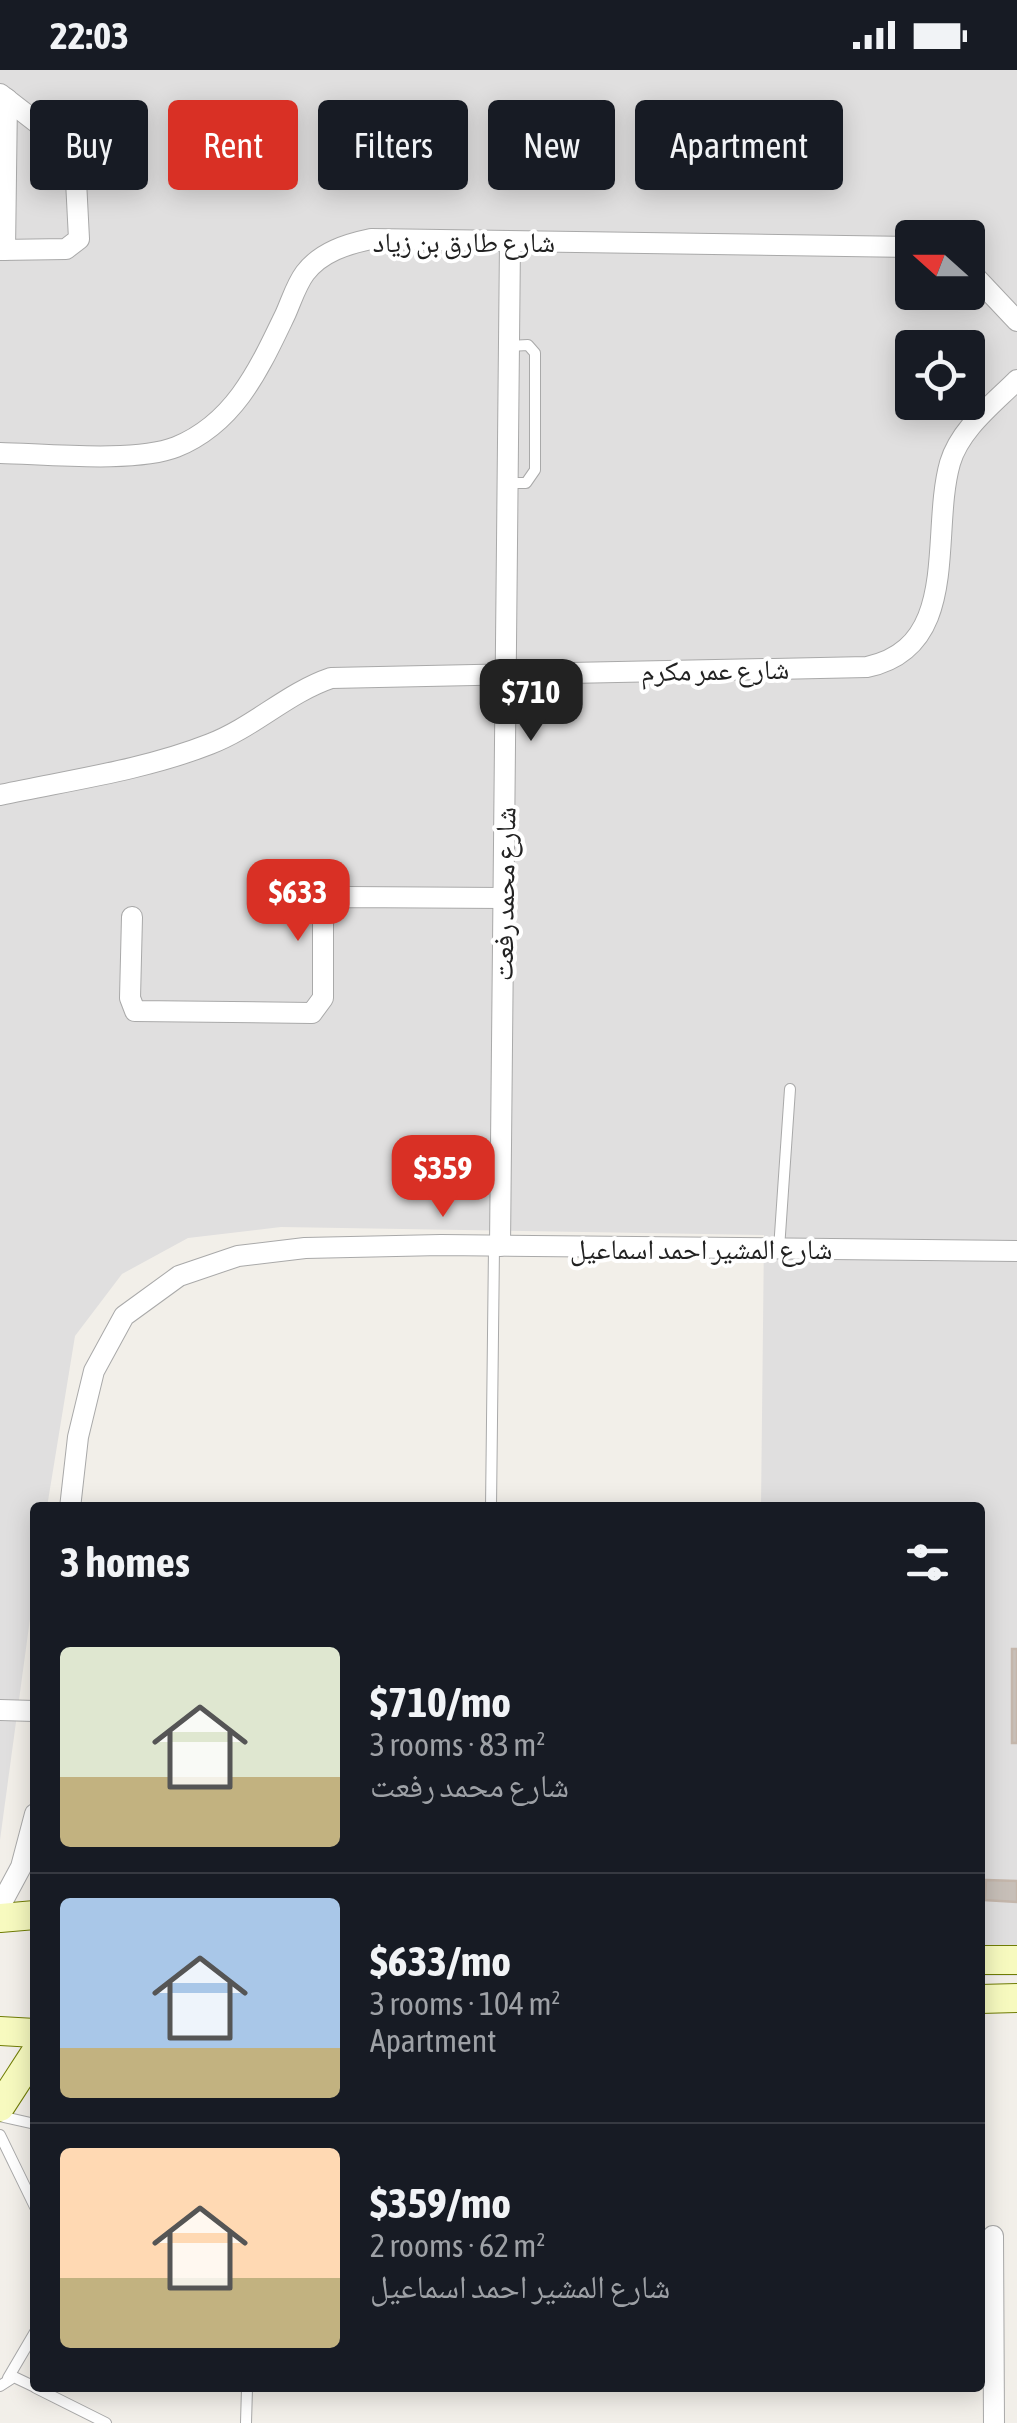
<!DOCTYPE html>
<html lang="en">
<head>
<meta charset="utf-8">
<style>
  :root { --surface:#171b24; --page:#242831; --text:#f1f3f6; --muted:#9ea1a6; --line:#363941; --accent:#d93025 }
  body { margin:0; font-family:"Asap Condensed","Noto Naskh Arabic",sans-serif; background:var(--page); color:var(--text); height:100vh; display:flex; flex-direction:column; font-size:38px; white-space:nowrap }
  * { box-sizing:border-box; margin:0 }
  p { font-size:32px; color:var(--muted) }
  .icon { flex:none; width:55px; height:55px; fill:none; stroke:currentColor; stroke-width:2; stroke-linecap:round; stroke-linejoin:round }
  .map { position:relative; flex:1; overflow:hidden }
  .drawer { position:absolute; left:30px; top:1432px; width:955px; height:890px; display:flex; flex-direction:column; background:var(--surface); border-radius:10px; box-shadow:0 5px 25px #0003 }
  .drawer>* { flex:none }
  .guide { position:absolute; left:30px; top:30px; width:958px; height:90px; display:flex; gap:20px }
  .needle { width:65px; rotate:291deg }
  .fabs { position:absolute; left:895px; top:150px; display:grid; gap:20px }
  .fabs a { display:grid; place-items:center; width:90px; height:90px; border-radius:10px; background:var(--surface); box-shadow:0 5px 25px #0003; font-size:50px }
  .price { position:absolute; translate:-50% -85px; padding:0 22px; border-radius:20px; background:var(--accent); color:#fff; font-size:32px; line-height:65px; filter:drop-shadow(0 2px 5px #0008) }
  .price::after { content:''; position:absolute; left:50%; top:60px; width:30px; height:22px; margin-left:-15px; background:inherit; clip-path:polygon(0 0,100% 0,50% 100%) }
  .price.on { background:#222; color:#fff }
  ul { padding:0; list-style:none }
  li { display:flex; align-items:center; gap:30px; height:250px; padding:0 30px }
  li+li { border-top:2px solid var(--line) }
  li span { display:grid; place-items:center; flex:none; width:280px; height:200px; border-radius:10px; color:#555 }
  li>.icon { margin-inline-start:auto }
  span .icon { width:120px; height:120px; fill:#fffc; stroke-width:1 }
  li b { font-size:42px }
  h2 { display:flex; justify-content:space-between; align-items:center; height:120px; padding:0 30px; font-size:42px }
  .chip { padding:0 35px; border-radius:10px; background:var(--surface); box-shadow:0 5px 25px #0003; font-size:35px; line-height:90px }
  .chip.on { background:var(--accent); color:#fff }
  .status { display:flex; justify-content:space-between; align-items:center; height:70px; padding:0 50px; background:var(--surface); direction:ltr }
  .status svg { height:28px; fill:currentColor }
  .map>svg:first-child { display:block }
  .residential { fill:#e0dfdf; fill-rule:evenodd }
  .building { fill:#c7bfb8; stroke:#c4b6ab; stroke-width:2.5 }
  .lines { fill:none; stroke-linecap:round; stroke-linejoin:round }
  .lane-casing { stroke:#a9a9a9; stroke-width:12 }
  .street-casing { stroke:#a9a9a9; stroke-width:22 }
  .secondary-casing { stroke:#707d05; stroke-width:30 }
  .lane { stroke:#fff; stroke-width:10 }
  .street { stroke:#fff; stroke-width:20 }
  .secondary { stroke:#f7fabf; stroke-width:28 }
  .labels { text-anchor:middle; stroke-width:8; stroke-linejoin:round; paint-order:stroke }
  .street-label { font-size:28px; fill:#222; stroke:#fff }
</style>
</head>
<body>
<div class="status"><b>22:03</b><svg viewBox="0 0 49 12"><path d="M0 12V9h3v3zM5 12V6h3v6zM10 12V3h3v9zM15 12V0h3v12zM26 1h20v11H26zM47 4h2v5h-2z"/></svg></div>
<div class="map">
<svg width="1017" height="2353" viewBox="0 0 1017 2353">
  <rect width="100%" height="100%" fill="#f2efe9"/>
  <path class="residential" d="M0,0H1017V1906H980V1438L761,1437L764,1165L281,1157L188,1168L122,1204L75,1266L47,1437L35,1438V1512L0,1770ZM912,168H968V222H912ZM912,278H968V332H912Z"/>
  <g class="building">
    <rect x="1012" y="1579" width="5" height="94"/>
    <polygon points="986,1810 1017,1811 1017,1832 985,1830"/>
  </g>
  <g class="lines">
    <g class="lane-casing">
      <g id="lane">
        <polyline points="508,413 526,413 535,400 535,283 528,275 509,276"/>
        <polyline points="779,1179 790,1019"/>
        <polyline points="491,1438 494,1177"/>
        <polyline points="0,2046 35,2054"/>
        <polyline points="0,2065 35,2137"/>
        <polyline points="8,2308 35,2262"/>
        <polyline points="0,2316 14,2307 35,2317"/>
        <polyline points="36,2318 106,2353"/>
        <polyline points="246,2353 247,2318"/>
      </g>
    </g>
    <g class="street-casing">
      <g id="street">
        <polyline points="0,24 71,79 75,91 79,169 66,179 0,180"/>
        <polyline points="5,180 7,29"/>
        <polyline points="968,199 1017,251"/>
        <path d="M0,383C46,384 135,393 176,377C235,353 259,299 285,245C291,232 296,215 305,203C321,182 347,174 371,169L912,177"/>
        <path d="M0,725C70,710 144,700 210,674C254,657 287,623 331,608L867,597C962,577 930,464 950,393C960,359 993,334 1017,310"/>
        <path d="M132,847L130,928L135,941L312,943L323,928V848C327,835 331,831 345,827L504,828"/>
        <polyline points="500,1176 510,172"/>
        <polyline points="70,1438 78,1367 94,1301 124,1246 179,1206 238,1186 305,1178 441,1175 1017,1181"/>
        <polyline points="0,1640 35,1641"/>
        <polyline points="0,1836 21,1797 35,1744"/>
        <polyline points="993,2166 994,2353"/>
      </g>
    </g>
    <g class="secondary-casing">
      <g id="secondary">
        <polyline points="0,1848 35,1845"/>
        <polyline points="980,1890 1017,1890"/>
        <polyline points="980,1929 1017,1928"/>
        <polyline points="0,1961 35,1963"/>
        <polyline points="0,2037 35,1983"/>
      </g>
    </g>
    <use href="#lane" class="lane"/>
    <use href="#street" class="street"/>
    <use href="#secondary" class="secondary"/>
  </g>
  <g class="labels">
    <g class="street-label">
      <text x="464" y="182">شارع طارق بن زياد</text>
      <text transform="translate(715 600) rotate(-1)" y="10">شارع عمر مكرم</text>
      <text transform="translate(504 824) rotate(-89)" y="10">شارع محمد رفعت</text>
      <text x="701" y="1189">شارع المشير احمد اسماعيل</text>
    </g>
  </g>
</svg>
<div class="fabs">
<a><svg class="needle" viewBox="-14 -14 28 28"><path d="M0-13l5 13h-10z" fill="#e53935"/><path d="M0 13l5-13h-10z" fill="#9ea1a6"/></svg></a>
<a><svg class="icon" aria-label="locate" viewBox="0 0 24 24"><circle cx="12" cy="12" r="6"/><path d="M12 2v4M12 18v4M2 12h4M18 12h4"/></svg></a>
</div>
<b class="price on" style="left:531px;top:674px">$710</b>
<b class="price" style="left:298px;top:874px">$633</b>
<b class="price" style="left:443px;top:1150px">$359</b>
<div class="guide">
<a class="chip">Buy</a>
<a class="chip on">Rent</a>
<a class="chip">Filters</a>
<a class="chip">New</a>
<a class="chip">Apartment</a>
</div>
<section class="drawer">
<h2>3 homes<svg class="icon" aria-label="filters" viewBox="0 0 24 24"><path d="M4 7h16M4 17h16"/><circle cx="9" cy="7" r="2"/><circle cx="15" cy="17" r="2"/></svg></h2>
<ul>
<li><span style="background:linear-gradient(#dfe7d0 65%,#c2b280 0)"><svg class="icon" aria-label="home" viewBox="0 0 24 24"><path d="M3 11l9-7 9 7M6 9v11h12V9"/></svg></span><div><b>$710/mo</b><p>3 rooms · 83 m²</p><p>شارع محمد رفعت</p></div></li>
<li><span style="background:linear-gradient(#a9c7e8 75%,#c2b280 0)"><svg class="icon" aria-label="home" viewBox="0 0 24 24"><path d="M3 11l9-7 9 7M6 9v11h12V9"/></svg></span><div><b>$633/mo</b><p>3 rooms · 104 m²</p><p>Apartment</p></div></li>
<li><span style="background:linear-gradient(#ffd9b3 65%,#c2b280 0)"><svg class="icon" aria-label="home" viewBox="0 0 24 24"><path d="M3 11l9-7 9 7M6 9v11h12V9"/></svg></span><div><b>$359/mo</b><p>2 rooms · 62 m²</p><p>شارع المشير احمد اسماعيل</p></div></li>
</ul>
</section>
</div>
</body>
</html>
